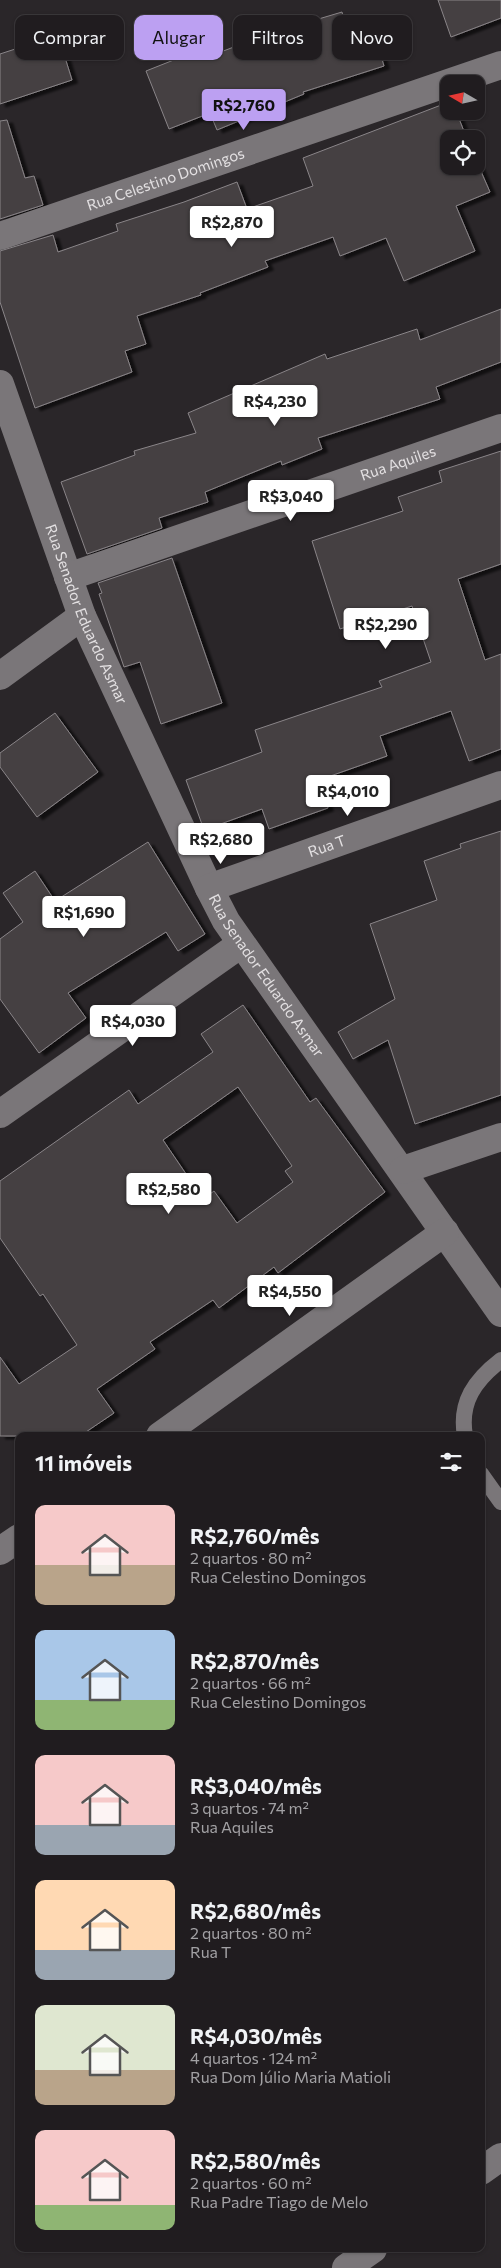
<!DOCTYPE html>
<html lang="pt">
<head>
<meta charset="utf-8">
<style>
  :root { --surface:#201c1f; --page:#2d292c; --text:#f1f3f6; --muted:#a2a1a4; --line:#3d3a3d; --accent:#bca0f2 }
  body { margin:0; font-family:Commissioner,sans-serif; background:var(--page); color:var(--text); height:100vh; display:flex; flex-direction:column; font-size:19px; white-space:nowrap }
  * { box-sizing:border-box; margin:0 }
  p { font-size:16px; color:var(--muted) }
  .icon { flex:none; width:28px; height:28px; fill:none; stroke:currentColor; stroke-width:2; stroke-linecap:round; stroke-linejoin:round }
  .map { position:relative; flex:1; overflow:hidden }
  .drawer { position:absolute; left:15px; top:1432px; width:470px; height:820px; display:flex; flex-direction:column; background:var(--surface); border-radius:10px; box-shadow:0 1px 4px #0004,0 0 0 1px var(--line) }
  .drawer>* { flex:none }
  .guide { position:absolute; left:15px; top:15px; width:471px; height:45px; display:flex; gap:10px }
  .needle { width:32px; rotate:279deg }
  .tools { position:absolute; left:440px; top:75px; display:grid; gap:10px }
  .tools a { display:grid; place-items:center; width:45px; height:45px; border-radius:10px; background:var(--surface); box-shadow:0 1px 4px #0004,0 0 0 1px var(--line); font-size:25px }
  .price { position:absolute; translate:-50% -42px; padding:0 11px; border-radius:5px; background:#fff; color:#222; font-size:16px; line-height:32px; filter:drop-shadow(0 1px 2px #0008) }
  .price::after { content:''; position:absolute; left:50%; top:30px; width:15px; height:11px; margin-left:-8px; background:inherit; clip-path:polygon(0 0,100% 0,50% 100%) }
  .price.active { background:var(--accent); color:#111 }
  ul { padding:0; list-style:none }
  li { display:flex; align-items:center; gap:15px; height:125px; padding:0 20px }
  li span { display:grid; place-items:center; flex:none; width:140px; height:100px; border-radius:10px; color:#555 }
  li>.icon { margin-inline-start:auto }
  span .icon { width:60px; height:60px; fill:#fffc; stroke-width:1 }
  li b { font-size:21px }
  h2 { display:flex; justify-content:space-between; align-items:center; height:60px; padding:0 20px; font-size:21px }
  .tag { padding:0 18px; border-radius:10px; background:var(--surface); box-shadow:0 1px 4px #0004,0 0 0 1px var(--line); font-size:18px; line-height:45px }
  .tag.active { background:var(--accent); color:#111 }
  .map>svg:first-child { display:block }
  .building { fill:#444043; stroke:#8a8588; fill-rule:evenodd; filter:url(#shadow) }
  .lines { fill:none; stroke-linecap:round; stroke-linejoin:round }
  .service { stroke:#7a7679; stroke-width:16 }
  .minor { stroke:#7a7679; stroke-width:28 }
  .labels { text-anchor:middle; stroke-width:4.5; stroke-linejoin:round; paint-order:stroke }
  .street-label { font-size:15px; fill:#e3e0e2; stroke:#201c1f }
</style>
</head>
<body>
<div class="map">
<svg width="501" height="2268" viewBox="0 0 501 2268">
  <defs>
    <filter id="shadow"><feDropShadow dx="5.5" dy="3" stdDeviation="1" flood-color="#0009"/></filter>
  </defs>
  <rect width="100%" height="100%" fill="#2a2629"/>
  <g class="building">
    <polygon points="438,0 501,0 501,18 451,37"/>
    <polygon points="342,12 347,31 371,23 384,66 303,92 304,94 217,130 210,113 169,129 146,71 209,46 213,55 265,35"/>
    <polygon points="58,35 72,80 0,104 0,54"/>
    <polygon points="449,102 449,111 456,111 467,139 449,139 449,166 476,166 476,160 490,192 456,206 475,251 404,281 386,238 340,256 333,237 265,261 268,267 200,293 201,295 137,316 146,344 125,351 132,372 35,408 0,302 0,251 53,235 58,252 118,231 116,224 184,202 237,182 247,209 313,186 303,158"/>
    <polygon points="7,120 25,178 34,176 43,205 0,219 0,121"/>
    <polygon points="501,309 501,362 436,387 440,399 318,438 322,449 282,465 281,461 205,492 208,502 159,518 162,528 87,554 61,482 135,455 134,451 196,433 188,413 325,354 327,359 417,329 420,340"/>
    <polygon points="501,451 501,564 458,579 485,660 501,654 501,749 469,761 451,711 380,736 387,756 319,780 328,808 269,829 262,809 204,830 186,780 262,752 255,730 382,687 379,681 431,662 412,606 340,629 312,541 403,511 398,497 442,482 439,471"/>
    <polygon points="172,558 222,703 161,724 140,662 124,667 99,594 102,593 98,583"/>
    <polygon points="55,713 98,772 37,817 0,767 0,753"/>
    <polygon points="501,831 501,1095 415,1124 388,1040 353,1059 338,1032 395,999 370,924 437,900 424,861 461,848 460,844"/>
    <polygon points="148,842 205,934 178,951 166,932 68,993 86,1018 39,1053 0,999 0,939 23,922 3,893 35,871 55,901"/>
    <path d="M243,1005L310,1102L316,1098L385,1192L278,1273L274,1267L219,1308L213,1300L150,1342L155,1349L97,1389L114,1413L80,1436H0V1357L19,1384L77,1345L43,1294L40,1296L0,1238V1181L129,1090L138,1104L213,1052L201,1034ZM238,1087L292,1166L285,1171L293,1182L237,1223L214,1191L203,1199L163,1140Z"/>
  </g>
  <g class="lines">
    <g class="service">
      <path d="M465,1436C459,1402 475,1380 501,1360"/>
      <polyline points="481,1474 501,1502"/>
    </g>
    <g class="minor">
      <path id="s1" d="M0,236L501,65"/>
      <path id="s2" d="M0,384L82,616L209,888L226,921L501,1313"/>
      <path id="s3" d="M68,577L501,428"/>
      <polyline points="0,676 82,616"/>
      <path id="s4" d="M209,888L501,785"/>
      <polyline points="0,1114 241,944"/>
      <polyline points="403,1170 501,1137"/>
      <polyline points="160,1436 445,1232"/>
      <polyline points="0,1551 19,1538"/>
      <polyline points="481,2171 501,2157"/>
      <polyline points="346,2268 373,2249"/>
    </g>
  </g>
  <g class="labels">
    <g class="street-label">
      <text dy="5" stroke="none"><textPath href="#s1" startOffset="175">Rua Celestino Domingos</textPath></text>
      <text dy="5" stroke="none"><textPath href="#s3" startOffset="349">Rua Aquiles</textPath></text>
      <text dy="5" stroke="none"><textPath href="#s2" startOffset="246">Rua Senador Eduardo Asmar</textPath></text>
      <text dy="5" stroke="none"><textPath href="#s4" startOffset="125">Rua T</textPath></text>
      <text dy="5" stroke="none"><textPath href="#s2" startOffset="651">Rua Senador Eduardo Asmar</textPath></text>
    </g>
  </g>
</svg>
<div class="tools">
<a><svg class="needle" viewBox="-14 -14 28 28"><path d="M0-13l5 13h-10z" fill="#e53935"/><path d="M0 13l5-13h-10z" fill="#a2a1a4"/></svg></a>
<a><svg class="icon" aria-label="locate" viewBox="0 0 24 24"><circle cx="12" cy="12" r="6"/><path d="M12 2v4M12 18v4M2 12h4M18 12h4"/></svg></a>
</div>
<b class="price active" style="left:244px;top:131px">R$2,760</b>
<b class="price" style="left:232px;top:248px">R$2,870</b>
<b class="price" style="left:275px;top:427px">R$4,230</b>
<b class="price" style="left:291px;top:522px">R$3,040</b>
<b class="price" style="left:386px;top:650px">R$2,290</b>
<b class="price" style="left:348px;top:817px">R$4,010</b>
<b class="price" style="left:221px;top:865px">R$2,680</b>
<b class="price" style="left:84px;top:938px">R$1,690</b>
<b class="price" style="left:133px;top:1047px">R$4,030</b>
<b class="price" style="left:169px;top:1215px">R$2,580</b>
<b class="price" style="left:290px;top:1317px">R$4,550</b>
<div class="guide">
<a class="tag">Comprar</a>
<a class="tag active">Alugar</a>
<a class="tag">Filtros</a>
<a class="tag">Novo</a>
</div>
<section class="drawer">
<h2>11 imóveis<svg class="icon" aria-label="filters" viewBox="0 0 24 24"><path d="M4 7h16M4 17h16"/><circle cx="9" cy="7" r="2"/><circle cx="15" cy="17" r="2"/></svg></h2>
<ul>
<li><span style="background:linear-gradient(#f6c9c9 60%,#b9a48a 0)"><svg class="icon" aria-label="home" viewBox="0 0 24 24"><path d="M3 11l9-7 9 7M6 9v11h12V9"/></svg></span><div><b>R$2,760/mês</b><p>2 quartos · 80 m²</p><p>Rua Celestino Domingos</p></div></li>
<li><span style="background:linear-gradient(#a9c7e8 70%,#8fb573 0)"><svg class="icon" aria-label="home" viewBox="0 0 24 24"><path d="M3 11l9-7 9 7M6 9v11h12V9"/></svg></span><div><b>R$2,870/mês</b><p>2 quartos · 66 m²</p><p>Rua Celestino Domingos</p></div></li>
<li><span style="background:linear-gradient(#f6c9c9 70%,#9aa5b1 0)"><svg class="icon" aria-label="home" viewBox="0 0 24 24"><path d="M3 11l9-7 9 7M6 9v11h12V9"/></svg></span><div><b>R$3,040/mês</b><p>3 quartos · 74 m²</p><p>Rua Aquiles</p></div></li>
<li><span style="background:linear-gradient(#ffd9b3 70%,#9aa5b1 0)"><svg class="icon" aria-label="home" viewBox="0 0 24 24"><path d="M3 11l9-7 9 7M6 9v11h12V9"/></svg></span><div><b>R$2,680/mês</b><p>2 quartos · 80 m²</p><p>Rua T</p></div></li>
<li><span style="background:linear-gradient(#dfe7d0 65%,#b9a48a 0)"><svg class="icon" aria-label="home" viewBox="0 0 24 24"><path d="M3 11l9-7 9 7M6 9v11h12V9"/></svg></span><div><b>R$4,030/mês</b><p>4 quartos · 124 m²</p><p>Rua Dom Júlio Maria Matioli</p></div></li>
<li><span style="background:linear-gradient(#f6c9c9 75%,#8fb573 0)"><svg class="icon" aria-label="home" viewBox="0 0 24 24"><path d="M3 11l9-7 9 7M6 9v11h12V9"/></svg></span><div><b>R$2,580/mês</b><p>2 quartos · 60 m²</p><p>Rua Padre Tiago de Melo</p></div></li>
</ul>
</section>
</div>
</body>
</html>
